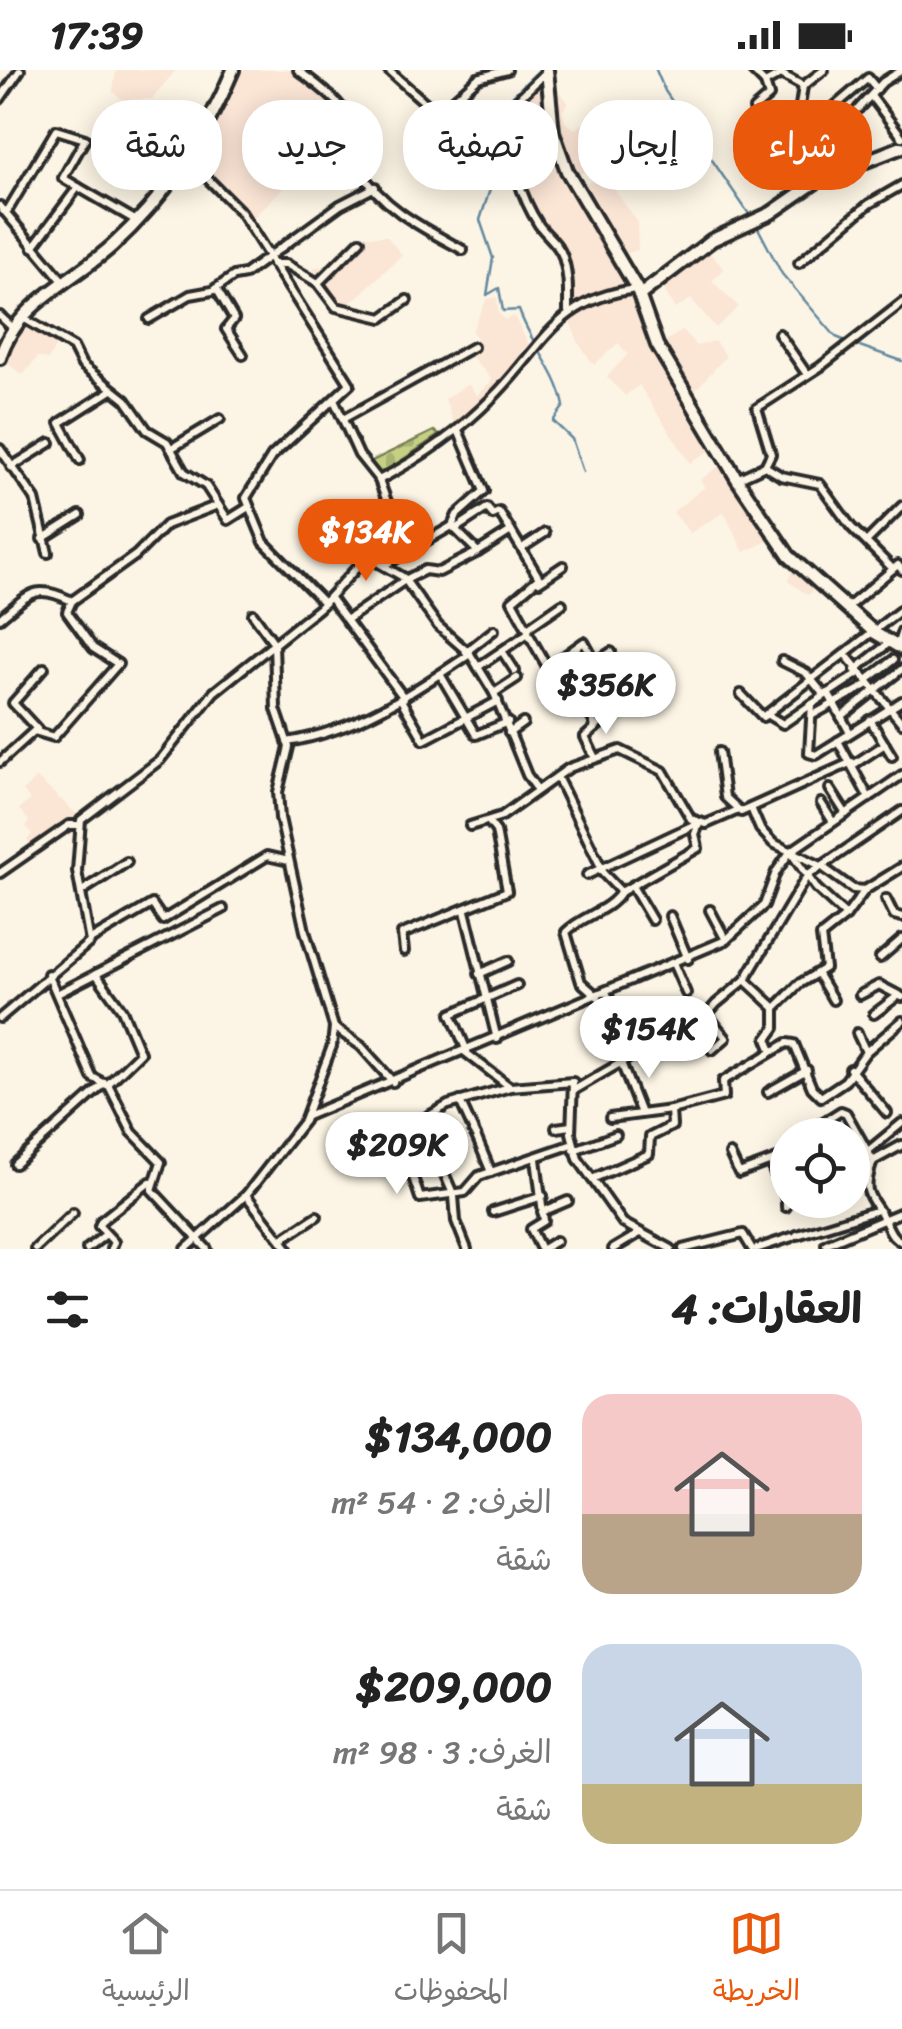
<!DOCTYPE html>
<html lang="ar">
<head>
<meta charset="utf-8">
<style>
  :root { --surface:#fff; --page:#f6f6f6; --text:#222; --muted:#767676; --line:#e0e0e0; --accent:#ea580c }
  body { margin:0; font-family:Sriracha,"Playpen Sans Arabic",sans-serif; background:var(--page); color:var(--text); direction:rtl; height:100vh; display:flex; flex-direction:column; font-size:38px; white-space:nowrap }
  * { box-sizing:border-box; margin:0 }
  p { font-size:32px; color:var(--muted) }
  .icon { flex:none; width:55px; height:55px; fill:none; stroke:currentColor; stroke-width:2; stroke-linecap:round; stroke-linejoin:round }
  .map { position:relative; height:1179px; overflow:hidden; direction:ltr }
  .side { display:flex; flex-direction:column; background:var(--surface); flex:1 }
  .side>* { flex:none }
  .guide { position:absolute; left:30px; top:30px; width:842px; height:90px; direction:rtl; display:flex; gap:20px }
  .controls { position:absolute; left:770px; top:1048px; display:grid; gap:20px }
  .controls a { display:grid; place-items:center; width:100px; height:100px; border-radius:50%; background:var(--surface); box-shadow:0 5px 25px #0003; font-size:50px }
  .price { position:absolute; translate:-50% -85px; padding:0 22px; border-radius:35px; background:#fff; color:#222; font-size:32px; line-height:65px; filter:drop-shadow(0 2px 5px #0008) }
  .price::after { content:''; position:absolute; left:50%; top:60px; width:30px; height:22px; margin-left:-15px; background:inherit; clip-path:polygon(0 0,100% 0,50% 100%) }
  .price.current { background:var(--accent); color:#fff }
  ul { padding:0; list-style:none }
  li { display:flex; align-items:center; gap:30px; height:250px; padding:0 40px }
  li span { display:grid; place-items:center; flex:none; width:280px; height:200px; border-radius:30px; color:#555 }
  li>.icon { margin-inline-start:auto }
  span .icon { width:120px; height:120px; fill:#fffc; stroke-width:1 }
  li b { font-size:42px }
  h2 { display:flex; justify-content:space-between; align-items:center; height:120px; padding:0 40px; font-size:42px }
  .tag { padding:0 35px; border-radius:40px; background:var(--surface); box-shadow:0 5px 25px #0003; font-size:35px; line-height:90px }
  .tag.current { background:var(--accent); color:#fff }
  .status { display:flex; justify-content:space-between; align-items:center; height:70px; padding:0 50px; background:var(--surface); direction:ltr }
  .status svg { height:28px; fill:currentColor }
  .dock { display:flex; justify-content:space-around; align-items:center; height:140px; border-top:2px solid var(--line); background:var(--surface); font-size:28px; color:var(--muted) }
  .dock a { display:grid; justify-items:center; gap:5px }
  .dock .current { color:var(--accent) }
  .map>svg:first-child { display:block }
  .built { fill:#fbe5d5 }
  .cemetery { fill:url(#cemetery-stones); stroke:#787e57; stroke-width:2.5 }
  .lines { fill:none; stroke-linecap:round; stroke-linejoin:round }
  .stream { stroke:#65899f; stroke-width:2.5 }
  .minor-casing { stroke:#2b2b2b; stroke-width:14 }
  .major-casing { stroke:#2b2b2b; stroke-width:18 }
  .minor { stroke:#fcf5e5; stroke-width:6 }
  .major { stroke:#fcf5e5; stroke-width:10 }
</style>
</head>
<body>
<div class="status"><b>17:39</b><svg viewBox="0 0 49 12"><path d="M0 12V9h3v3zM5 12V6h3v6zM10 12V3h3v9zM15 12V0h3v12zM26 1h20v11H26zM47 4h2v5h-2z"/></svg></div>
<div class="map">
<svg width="902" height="1179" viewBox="0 0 902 1179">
  <defs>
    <pattern id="cemetery-stones" width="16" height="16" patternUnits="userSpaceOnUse" patternTransform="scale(2.5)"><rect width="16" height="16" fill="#c5d083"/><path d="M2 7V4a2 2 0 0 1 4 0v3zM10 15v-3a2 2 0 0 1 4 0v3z" fill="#a9b371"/></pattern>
  </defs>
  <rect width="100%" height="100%" fill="#fcf5e5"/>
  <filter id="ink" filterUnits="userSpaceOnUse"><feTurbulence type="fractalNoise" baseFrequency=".01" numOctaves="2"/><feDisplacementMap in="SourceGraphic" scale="20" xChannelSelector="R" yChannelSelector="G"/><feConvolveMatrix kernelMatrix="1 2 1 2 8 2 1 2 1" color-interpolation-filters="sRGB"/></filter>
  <g filter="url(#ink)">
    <g class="built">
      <polygon points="116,0 176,0 152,29 123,30 113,22"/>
      <polygon points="238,0 293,0 341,43 320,63 329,73 251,150 228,119 194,90"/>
      <polygon points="543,9 549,63 563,103 629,215 572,234 565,181 541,152 516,96 515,36"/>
      <polygon points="553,14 568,32 562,42 565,52 575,59 600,42 613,62 592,78 597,92 578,106 558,60"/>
      <polygon points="603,104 637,151 638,180 625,184 584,115"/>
      <polygon points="358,166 387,166 402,185 341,242 330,239 322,221 306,209 317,196 325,199"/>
      <polygon points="707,180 724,199 712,211 739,237 716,258 691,229 675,239 660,213"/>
      <polygon points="634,224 653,277 715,377 690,393 639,315 625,326 607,307 628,284 618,273 594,295 579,274 568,247 592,234"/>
      <polygon points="497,227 498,242 505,250 514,246 529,275 498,316 455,356 445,329 468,314 477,325 492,310 463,277 477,268 472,261 487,229"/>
      <polygon points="24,253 58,271 48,290 38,287 23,305 3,290"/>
      <polygon points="683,260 696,276 714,271 726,286 693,323 663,273"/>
      <polygon points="725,392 784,484 820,514 808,525 788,511 794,495 781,490 768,471 744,482 724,442 690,463 673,442 705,417 700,410"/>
      <polygon points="36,707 79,746 74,762 37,784 27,770 32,764 26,756 29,751 19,739 30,730 23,721"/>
    </g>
    <polygon class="cemetery" points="434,361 439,365 380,405 370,392"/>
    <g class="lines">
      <g class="stream">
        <path d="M539,0L509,29L505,73L480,150L493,188L487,225L499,218L503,241L519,240C531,275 557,300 564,336L553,351L572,369L583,402"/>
        <polyline points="656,0 665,21 751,147"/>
        <polyline points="757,156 782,204 836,267 846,271"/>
        <polyline points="854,274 902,291"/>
      </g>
      <g class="minor-casing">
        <g id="minor">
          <path d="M298,0C318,16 350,36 354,63C356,78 352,86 360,100C383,139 425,159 463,180"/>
          <polyline points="388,0 438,44 478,8 507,0"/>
          <polyline points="752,0 765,13"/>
          <path d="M546,2L512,35C508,78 515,118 539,155C547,166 559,174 563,187C569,205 568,222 568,241"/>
          <polyline points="803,16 824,0"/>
          <polyline points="871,26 902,67"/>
          <polyline points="0,29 20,0"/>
          <polyline points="754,39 769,26 765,13 781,4 803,16 800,36 809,49 834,37 868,8 877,19"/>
          <polyline points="858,39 883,12 902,0"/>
          <polyline points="189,90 241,142 350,314 272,386 246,428 264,472 324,533"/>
          <polyline points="0,136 63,211"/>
          <polyline points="3,141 8,140 56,60 85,69 63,108 78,117"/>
          <polyline points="33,177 78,117 135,150"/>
          <polyline points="799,193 869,134 902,115"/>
          <polyline points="273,194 286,194 318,213 336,237 382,248 407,230"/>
          <polyline points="318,213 360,171"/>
          <polyline points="216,218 234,249 226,259 243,285"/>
          <polyline points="0,246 14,259"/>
          <polyline points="23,248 73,277 82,295 126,330 147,360 167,372 184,402 206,416 228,450 247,438"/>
          <polyline points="149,249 190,225 212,221 234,206 245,204 340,135 375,117"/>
          <polyline points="779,264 806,303"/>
          <polyline points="343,349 473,277"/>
          <polyline points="172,378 220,349"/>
          <polyline points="0,379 35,429 48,483"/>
          <polyline points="80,390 60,353 112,320"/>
          <polyline points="765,396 781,406 820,414 851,457 893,499 849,536"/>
          <polyline points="11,397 50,373"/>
          <polyline points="737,409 765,396 771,384 757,338 820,297 902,233"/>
          <path d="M379,410C419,389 461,360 492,328C543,278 555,229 636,219"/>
          <polyline points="452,456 457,445 484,421 458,360"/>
          <polyline points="455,459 487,438 493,445 499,442 511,461"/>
          <polyline points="42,469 80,445"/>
          <polyline points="868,470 902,436"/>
          <polyline points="522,478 545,463"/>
          <polyline points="368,487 403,507 438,556 470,584 494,623 527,705 537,719"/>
          <polyline points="385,495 452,456 478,482 511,461 539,508 512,531 528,560"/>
          <polyline points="893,499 898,495 902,500"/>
          <polyline points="539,512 563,496"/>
          <polyline points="330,528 404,628"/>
          <polyline points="562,534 529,557 528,563 548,598 593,649 595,658 585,667 594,686"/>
          <path d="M0,548C31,523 35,513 72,531L136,485L166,455L218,435"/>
          <polyline points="348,549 405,510 425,500 439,502 478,482"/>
          <polyline points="897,576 902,561"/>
          <polyline points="502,581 515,601"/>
          <polyline points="466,582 494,560"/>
          <polyline points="846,585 902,653"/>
          <polyline points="782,591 806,603 824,625"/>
          <polyline points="596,592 611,582"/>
          <polyline points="478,597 528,563"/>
          <polyline points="548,598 584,572 608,615 607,621 585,636"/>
          <polyline points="855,600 889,573"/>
          <polyline points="859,603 812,634 809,683 816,685 902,631"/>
          <polyline points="440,604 476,665 508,652"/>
          <polyline points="867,610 893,590"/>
          <polyline points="494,623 517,608"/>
          <polyline points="828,623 849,661"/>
          <polyline points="741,624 763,647 902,539"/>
          <polyline points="401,630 424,670 498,631"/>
          <polyline points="766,644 783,654 812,634"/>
          <polyline points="813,645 869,614"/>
          <polyline points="841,647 902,599"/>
          <polyline points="870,650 892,686"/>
          <polyline points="595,658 618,639"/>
          <polyline points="37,659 13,633 44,598"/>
          <polyline points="509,663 523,653"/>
          <polyline points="838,671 869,728"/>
          <path d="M287,672C357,661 412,623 470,584"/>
          <polyline points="719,682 725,727 741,742 852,692"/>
          <polyline points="0,692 34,661 54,667 118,594 93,578 67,542 72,531"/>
          <polyline points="853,695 885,674"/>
          <polyline points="557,707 602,799"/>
          <polyline points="830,719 846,744"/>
          <polyline points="821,733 833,752"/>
          <polyline points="751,738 760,759 773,773 821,796 853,819 865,820 902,797"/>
          <polyline points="470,756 502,746 569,698 620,680 663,701 691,749 706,754 736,741"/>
          <polyline points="791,783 816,818 846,846"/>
          <polyline points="600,800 621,822"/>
          <polyline points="0,803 69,755 77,755"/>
          <path d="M587,805L700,752L695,764L698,778L621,822C608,842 583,845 566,862L581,912L598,927"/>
          <polyline points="632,816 652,850"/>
          <polyline points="82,821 127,792"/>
          <polyline points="886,829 894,845 902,847"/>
          <polyline points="710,840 726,870"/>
          <polyline points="465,841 497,969"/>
          <polyline points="670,846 688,889"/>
          <polyline points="92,869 152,834 163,850 166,848 267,786 289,791"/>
          <polyline points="404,881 402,864 507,821 496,761 489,752"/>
          <polyline points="880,888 902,869"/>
          <polyline points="674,895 686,923"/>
          <polyline points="817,903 833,930"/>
          <polyline points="48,904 92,1007 109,1016 132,1062 161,1092 152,1120 207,1179"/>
          <polyline points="96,904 122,940 140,983 107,1015"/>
          <polyline points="479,904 508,891"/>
          <polyline points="745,910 775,938"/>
          <polyline points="57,924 223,839"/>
          <polyline points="607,924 636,986"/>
          <polyline points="860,925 879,915 902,927"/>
          <polyline points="707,944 726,968 712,980"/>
          <polyline points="874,944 899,925"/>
          <polyline points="0,948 90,872 77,801 81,750 160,690 214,622 319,538 396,456 379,410 359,385 334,330"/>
          <polyline points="335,958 361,976 393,1012"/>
          <polyline points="857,963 866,982"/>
          <polyline points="467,981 451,944 517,915"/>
          <polyline points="772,981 767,969 775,958 775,938 799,914 825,898 821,866 846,846 865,820"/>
          <polyline points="465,982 510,1017 573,1012 571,1063 578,1089 623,1153 671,1179"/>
          <polyline points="622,995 640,1041"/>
          <polyline points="850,999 887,1043"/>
          <polyline points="510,1017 448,1035 398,1063 420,1128 465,1122 479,1106 573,1074"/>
          <polyline points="574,1020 658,971 686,969 716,934 745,910 807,806 902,741"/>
          <polyline points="768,1022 807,1000"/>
          <polyline points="460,1031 476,1066 473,1061"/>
          <polyline points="307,1046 726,870 764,835 776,802 790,782 902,705"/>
          <polyline points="610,1048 671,1040"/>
          <polyline points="421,1050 454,1126 456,1151 467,1179"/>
          <polyline points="556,1058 571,1056"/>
          <path d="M803,1065L841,1041L846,1043L873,1091C860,1128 872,1124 886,1153C891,1163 891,1166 902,1172"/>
          <polyline points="476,1066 491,1102"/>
          <polyline points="378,1076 398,1063"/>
          <polyline points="574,1080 616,1065"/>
          <polyline points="868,1081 902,1053"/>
          <polyline points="730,1084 739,1103 785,1086 788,1081"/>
          <polyline points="536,1089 544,1151 531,1159 541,1179"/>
          <polyline points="873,1091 902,1075"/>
          <path d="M772,1092C772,1109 788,1119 786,1137"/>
          <polyline points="15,1094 105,1013"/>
          <polyline points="592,1109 649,1084 650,1067 672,1056 671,1040 724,1026 723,1011 787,973 794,974 812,1018 821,1027 845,1011 866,982 902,951"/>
          <polyline points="246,1125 288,1179"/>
          <polyline points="493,1142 543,1126"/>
          <polyline points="542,1142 568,1131"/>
          <polyline points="797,1165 875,1141"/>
          <polyline points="282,1169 317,1146"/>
          <polyline points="826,1174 902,1142"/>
          <polyline points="35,1179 73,1143"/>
          <polyline points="87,1179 106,1164"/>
          <polyline points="111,1179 114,1172 99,1156 101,1151 150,1112"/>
          <polyline points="186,1179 246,1125 304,1051 332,976 334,957 305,861 280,748 278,722 289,677 276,639 274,573 253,544"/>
          <polyline points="543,1179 556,1171"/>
          <polyline points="613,1179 640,1163"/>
          <polyline points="683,1179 743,1164 752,1179"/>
          <polyline points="756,1179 792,1167"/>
        </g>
      </g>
      <g class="major-casing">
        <g id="major">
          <polyline points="547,0 553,62 567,101 637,219 657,275 737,409 789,486 875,563 902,579"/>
          <polyline points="640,225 712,170 771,143 820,109 902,77"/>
          <path d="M0,288C16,233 73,211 112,176C166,127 205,67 233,0"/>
        </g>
      </g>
      <use href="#minor" class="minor"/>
      <use href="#major" class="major"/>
    </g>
  </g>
</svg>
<div class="controls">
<a><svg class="icon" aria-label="locate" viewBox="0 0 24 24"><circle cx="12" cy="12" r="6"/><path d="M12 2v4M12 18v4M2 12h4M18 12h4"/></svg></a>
</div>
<b class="price current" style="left:366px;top:514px">$134K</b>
<b class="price" style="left:606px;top:667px">$356K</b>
<b class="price" style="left:649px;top:1011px">$154K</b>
<b class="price" style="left:397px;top:1127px">$209K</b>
<div class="guide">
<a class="tag current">شراء</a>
<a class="tag">إيجار</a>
<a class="tag">تصفية</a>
<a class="tag">جديد</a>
<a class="tag">شقة</a>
</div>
</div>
<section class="side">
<h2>العقارات: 4<svg class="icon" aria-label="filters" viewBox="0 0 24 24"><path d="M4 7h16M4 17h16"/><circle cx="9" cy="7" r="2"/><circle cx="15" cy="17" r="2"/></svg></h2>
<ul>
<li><span style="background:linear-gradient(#f6c9c9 60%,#b9a48a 0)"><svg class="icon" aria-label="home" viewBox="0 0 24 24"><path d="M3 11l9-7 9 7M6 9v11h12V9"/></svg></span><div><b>$134,000</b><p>الغرف: 2 · 54 m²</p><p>شقة</p></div></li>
<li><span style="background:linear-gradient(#c9d6e8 70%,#c2b280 0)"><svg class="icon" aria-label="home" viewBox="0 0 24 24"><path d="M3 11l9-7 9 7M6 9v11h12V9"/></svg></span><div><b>$209,000</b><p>الغرف: 3 · 98 m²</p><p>شقة</p></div></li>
</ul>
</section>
<nav class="dock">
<a class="current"><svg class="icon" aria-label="map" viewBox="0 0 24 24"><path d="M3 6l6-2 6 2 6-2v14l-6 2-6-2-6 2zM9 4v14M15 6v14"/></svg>الخريطة</a>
<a><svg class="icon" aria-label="saved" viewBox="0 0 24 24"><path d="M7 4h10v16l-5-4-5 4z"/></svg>المحفوظات</a>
<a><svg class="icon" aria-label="home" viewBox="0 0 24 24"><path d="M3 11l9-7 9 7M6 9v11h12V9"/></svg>الرئيسية</a>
</nav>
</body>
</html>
